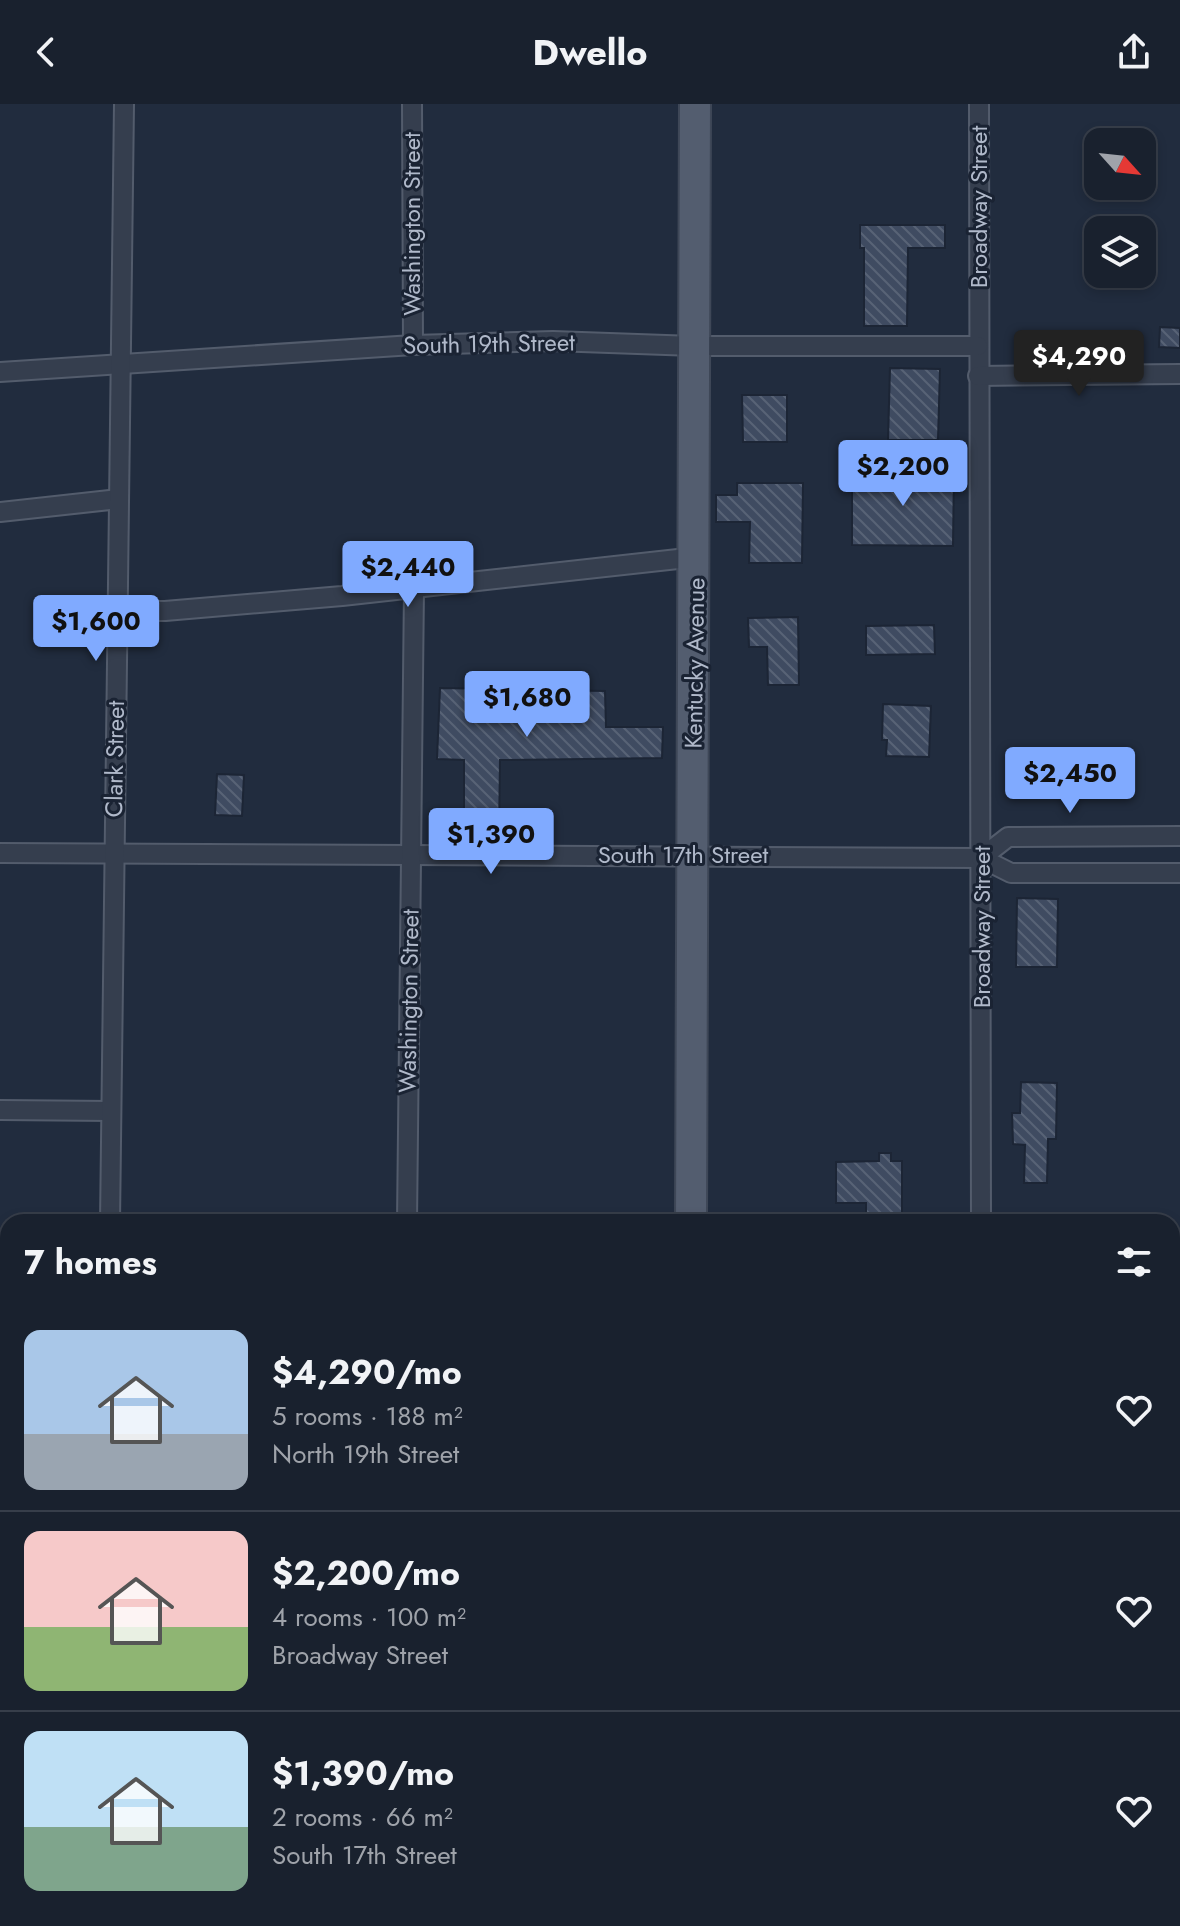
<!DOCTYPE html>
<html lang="en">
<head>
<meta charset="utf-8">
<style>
  :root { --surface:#19212e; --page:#222936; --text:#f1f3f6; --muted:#9fa3aa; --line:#373e4a; --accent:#80aaff }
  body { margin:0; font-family:Jost,sans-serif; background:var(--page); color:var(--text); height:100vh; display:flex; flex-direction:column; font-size:30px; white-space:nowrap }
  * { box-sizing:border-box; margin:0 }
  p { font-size:26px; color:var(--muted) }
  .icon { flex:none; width:44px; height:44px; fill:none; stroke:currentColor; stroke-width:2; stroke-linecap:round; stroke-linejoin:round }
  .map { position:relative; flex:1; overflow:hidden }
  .panel { position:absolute; left:0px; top:1110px; width:1180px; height:712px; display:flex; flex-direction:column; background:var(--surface); border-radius:24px 24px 0 0; box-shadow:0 4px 12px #0003,0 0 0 2px var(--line) }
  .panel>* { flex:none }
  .needle { width:52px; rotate:117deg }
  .fabs { position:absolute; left:1084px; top:24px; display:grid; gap:16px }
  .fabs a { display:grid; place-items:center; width:72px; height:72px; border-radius:16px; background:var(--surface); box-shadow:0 4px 12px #0003,0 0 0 2px var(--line); font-size:40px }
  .price { position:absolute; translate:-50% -68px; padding:0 18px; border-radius:8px; background:var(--accent); color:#111; font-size:26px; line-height:52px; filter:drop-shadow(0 2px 4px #0008) }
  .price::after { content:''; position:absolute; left:50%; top:48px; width:24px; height:18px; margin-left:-12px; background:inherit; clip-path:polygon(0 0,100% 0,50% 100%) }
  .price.selected { background:#222; color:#fff }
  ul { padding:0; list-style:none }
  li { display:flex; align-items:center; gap:24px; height:200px; padding:0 24px }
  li+li { border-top:2px solid var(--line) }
  li span { display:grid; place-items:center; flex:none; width:224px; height:160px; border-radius:16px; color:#555 }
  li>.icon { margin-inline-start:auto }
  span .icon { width:96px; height:96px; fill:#fffc; stroke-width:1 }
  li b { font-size:34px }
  h2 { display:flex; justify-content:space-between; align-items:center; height:96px; padding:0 24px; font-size:34px }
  header { display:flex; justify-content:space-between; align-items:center; height:104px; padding:0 24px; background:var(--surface); font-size:36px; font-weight:700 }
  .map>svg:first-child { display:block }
  .building { fill:url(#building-back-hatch); stroke:#1c2535; stroke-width:2 }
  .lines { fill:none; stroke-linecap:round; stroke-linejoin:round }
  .minor-casing { stroke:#535c6c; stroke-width:22 }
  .tertiary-casing { stroke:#535c6c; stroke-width:26 }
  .primary-casing { stroke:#3e4757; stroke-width:34 }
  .minor { stroke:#353e4e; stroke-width:18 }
  .tertiary { stroke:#353e4e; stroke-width:22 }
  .primary { stroke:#535d6f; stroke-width:30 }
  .labels { text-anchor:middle; stroke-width:6; stroke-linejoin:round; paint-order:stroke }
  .street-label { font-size:24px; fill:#b0b9ca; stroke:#1a2333 }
</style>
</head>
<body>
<header><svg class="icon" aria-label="back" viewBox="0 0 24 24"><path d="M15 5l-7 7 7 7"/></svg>Dwello<svg class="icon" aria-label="share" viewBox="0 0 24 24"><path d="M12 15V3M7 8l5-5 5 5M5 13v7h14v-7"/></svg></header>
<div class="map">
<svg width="1180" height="1822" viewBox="0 0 1180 1822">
  <defs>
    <pattern id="building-back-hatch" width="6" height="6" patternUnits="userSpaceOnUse" patternTransform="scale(2)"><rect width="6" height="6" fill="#3f4b61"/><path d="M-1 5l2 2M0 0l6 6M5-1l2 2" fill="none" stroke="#586376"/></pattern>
  </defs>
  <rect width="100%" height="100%" fill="#212c3e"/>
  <g class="building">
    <polygon points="860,121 945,121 945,144 908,144 907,222 864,222 864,144 860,144"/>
    <polygon points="1160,223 1180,224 1180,244 1159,243"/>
    <polygon points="890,264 940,265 938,336 888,336"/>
    <polygon points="742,291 787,291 787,338 743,338"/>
    <polygon points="852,366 954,367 953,442 852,441"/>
    <polygon points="737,379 803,379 802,459 749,459 750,418 716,418 716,391 737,391"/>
    <polygon points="798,513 799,581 768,581 767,543 749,543 748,514"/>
    <polygon points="934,521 935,550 866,551 866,522"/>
    <polygon points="440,584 605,587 606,623 663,623 662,654 500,656 499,732 464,731 464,656 437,655"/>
    <polygon points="883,600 931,602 929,653 886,652 887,636 882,636"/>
    <polygon points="217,670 244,671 242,712 215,711"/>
    <polygon points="1017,794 1058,795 1057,863 1016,863"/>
    <polygon points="1021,978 1057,979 1056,1035 1048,1035 1047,1079 1024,1079 1025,1041 1013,1040 1012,1009 1020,1009"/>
    <polygon points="879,1049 891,1049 891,1057 902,1057 902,1114 866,1114 866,1099 836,1099 836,1058 879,1057"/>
  </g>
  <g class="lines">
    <g class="minor-casing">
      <g id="minor">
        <polyline points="412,0 413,241"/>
        <polyline points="979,0 981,1118"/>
        <polyline points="0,268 413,241 553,237 694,242 978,242"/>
        <polyline points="978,272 1180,270"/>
        <polyline points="0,408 119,395"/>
        <polyline points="117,507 165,507 342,492 696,453"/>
        <polyline points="0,749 981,754 1011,769 1180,769"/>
        <polyline points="981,754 1008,733 1180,732"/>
        <polyline points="0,1006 111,1007"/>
        <polyline points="110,1118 124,0"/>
        <polyline points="407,1118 414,484"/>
        <polyline points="1172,1270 1180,1270"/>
        <polyline points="977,1822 977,1814"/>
      </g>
    </g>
    <g class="tertiary-casing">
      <polyline id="tertiary" points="0,1150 8,1150"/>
    </g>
    <g class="primary-casing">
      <g id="primary">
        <polyline points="691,1118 695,0"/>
        <polyline points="685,1822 685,1814"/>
      </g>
    </g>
    <use href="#minor" class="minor"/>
    <use href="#tertiary" class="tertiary"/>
    <use href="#primary" class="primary"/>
  </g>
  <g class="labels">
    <g class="street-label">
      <text transform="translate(979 103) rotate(-90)" y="8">Broadway Street</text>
      <text transform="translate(412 120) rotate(-90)" y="8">Washington Street</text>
      <text transform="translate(489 240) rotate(-1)" y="8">South 19th Street</text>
      <text transform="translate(695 559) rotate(-89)" y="8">Kentucky Avenue</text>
      <text transform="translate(115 655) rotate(-89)" y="8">Clark Street</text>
      <text x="683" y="759">South 17th Street</text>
      <text transform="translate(982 823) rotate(-90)" y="8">Broadway Street</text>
      <text transform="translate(409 897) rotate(-89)" y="8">Washington Street</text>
    </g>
  </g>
</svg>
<div class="fabs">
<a><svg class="needle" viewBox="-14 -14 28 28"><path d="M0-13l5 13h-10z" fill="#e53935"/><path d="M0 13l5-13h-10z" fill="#9fa3aa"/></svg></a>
<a><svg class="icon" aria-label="layers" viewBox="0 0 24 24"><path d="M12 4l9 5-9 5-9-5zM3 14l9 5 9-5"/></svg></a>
</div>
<b class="price selected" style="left:1079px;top:294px">$4,290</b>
<b class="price" style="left:903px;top:404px">$2,200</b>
<b class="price" style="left:408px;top:505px">$2,440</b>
<b class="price" style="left:96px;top:559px">$1,600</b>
<b class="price" style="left:527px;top:635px">$1,680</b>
<b class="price" style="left:1070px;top:711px">$2,450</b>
<b class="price" style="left:491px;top:772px">$1,390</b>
<section class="panel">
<h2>7 homes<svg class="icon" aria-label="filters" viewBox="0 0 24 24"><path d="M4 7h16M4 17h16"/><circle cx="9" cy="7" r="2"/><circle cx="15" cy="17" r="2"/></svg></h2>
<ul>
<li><span style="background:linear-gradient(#a9c7e8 65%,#9aa5b1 0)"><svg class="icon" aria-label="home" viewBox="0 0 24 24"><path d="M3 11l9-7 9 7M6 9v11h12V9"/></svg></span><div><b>$4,290/mo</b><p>5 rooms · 188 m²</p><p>North 19th Street</p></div><svg class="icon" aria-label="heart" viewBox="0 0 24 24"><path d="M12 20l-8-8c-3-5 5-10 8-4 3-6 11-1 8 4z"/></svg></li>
<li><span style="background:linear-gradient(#f6c9c9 60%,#8fb573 0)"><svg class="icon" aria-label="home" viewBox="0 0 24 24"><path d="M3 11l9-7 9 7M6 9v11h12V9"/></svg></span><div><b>$2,200/mo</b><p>4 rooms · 100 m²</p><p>Broadway Street</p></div><svg class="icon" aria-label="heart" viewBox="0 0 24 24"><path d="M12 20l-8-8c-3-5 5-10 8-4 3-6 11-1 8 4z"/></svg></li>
<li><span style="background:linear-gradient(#bfe0f5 60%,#7fa58c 0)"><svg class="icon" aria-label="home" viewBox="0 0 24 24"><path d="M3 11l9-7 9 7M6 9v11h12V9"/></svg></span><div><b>$1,390/mo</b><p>2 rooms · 66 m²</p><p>South 17th Street</p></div><svg class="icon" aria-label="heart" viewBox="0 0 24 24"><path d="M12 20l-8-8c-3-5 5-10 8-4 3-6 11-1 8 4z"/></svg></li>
</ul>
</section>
</div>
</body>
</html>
